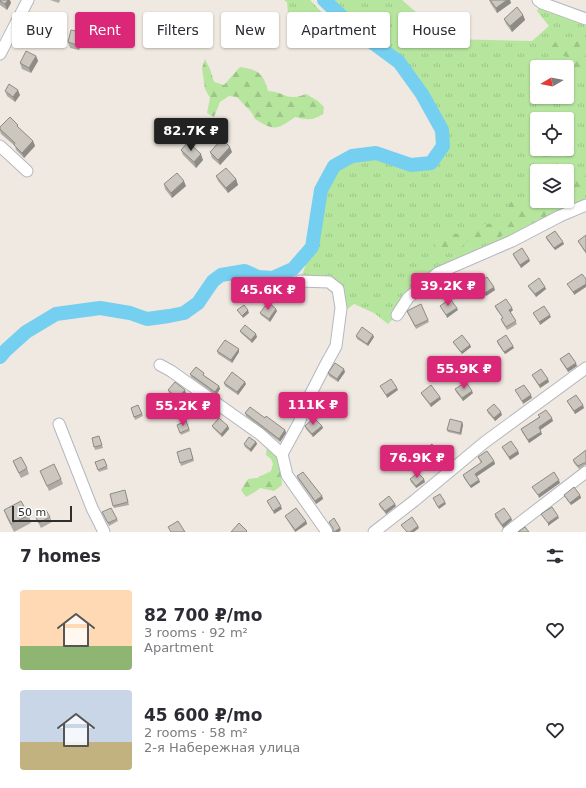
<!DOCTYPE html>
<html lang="en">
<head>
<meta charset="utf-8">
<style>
  :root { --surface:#fff; --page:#f2f2f3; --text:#2b2b33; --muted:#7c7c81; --accent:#db2777 }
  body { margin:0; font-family:"DejaVu Sans",sans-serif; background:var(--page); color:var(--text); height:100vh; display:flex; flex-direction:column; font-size:15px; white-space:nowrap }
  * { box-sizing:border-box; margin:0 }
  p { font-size:13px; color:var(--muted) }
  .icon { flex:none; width:22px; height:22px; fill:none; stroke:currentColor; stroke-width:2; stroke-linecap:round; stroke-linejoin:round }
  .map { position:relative; height:532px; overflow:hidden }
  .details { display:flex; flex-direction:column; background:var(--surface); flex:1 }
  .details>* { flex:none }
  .guide { position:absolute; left:12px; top:12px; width:562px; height:36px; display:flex; gap:8px }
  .needle { width:26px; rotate:260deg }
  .controls { position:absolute; left:530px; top:60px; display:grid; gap:8px }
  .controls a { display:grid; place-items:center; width:44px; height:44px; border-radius:4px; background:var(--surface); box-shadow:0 1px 3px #0004; font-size:20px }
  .scale { position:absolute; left:12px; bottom:10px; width:60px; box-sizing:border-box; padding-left:4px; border:2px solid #2e2e2e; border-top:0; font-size:11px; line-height:14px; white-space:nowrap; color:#2e2e2e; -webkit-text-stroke:3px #fff; paint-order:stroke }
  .price { position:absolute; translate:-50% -34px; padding:0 9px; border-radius:4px; background:var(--accent); color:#fff; font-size:13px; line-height:26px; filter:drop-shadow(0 1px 2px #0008) }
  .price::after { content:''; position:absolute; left:50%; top:24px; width:12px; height:9px; margin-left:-6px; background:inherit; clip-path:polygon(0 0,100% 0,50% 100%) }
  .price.active { background:#222; color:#fff }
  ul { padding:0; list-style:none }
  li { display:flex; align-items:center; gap:12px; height:100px; padding:0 20px }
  li span { display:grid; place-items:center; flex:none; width:112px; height:80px; border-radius:4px; color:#555 }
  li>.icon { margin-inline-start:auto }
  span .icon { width:48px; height:48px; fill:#fffc; stroke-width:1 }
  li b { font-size:17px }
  h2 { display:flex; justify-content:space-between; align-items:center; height:48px; padding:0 20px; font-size:17px }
  .tag { padding:0 14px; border-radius:4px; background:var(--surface); box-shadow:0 1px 3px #0004; font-size:14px; line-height:36px }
  .tag.active { background:var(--accent); color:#fff }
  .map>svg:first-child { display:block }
  .grass { fill:url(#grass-tufts); fill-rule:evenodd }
  .forest { fill:url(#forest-firs) }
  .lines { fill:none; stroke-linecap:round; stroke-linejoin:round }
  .river { stroke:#75cff0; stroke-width:14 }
  .minor-casing { stroke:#b4b7c1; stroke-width:13 }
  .minor { stroke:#fff; stroke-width:11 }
  .wall { fill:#afaba4 }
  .shaded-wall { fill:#8e8b86 }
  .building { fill:#cbc7bf; stroke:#8e8b86 }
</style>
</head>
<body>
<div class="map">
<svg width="586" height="532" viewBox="0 0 586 532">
  <defs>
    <pattern id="grass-tufts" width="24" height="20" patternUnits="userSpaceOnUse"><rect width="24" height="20" fill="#b6e59e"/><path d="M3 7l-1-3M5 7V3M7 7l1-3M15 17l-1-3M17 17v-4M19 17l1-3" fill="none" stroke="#9dc588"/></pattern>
    <pattern id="forest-firs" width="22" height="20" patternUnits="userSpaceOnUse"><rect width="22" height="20" fill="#b6e59e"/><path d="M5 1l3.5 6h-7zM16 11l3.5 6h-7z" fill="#9dc588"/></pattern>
  </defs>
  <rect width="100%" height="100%" fill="#efe9e1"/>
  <g class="grass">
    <polygon points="284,0 310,0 332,23 327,29 318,28 288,14 287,2"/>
    <path d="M324,0H402L447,39L532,41L549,26L537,11L542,3L586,19V203L438,273L388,324L374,313L354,304L345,311L338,289L300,281L312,247L321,190L334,166L352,156L376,153L392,159L419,164L431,163L443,146L442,130L422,94L399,62L361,34ZM537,67H567V97H537ZM537,119H567V149H537ZM537,171H567V201H537Z"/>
  </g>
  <g class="forest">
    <polygon points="586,28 586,73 575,70 570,62 565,56 557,57 553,54 550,49 558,38 570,40 579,29"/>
    <path d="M205,59L210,69L214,82L224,85L240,67C258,70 263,72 268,91C286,92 285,102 306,94L318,101L324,107L323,114C312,121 307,120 295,117C277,130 274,131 255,119C251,109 244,106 237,97L229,96L220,102L214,117L207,113L210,98L205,89L202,68Z"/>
    <path d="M586,165V197L577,203L569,202L560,208L556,216L546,222L517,232L505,233L498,239L467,242L460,247L449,251L442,250L435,246L434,241C444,227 450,236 462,233C467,231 468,229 472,227C480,222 491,226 499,221C505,217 509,206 512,200L537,195V201H567V180L575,172Z"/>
    <polygon points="267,445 280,457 282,485 274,491 260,488 255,492 246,497 241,490 248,479 257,478 271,471 273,464 271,459 266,455"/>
  </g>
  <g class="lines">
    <polyline class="river" points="0,357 6,350 26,332 56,314 100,308 130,313 147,319 169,316 184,313 198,303 213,281 221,275 245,271 258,277 273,278 293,269 312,247 321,190 334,166 352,156 376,153 411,165 431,163 443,146 442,130 422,94 399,62 361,34 324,0"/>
    <g class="minor-casing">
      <g id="minor">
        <polyline points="538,0 542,3 586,19"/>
        <polyline points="0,54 28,0"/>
        <polyline points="0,146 27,171"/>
        <polyline points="397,315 408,298 438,273 512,241 560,216 586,205"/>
        <polyline points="160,365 171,371 260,434 282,454 287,475 327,532"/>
        <polyline points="59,424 92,508 104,532"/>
        <polyline points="282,454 299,423 305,405 325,366 336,346 341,308 338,289 329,282 300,281"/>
        <polyline points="374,532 414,501 485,442 586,368"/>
        <polyline points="508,532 586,472"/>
      </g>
    </g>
    <use href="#minor" class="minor"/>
  </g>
  <g class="wall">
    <polygon points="0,0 11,3 7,10 0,5"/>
    <polygon points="50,0 60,0 59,3"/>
    <polygon points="489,0 510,0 511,3 497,13 491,4"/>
    <polygon points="523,15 525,20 512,32 506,24 504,19"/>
    <polygon points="49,23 46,33 39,31 37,25"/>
    <polygon points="82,37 79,50 70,48 68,42"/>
    <polygon points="36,56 38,61 31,73 22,69 20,63"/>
    <polygon points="5,91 20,95 15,102 7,96"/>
    <polygon points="0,127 19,128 33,141 35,146 24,158 16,150 15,146 1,134 0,131"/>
    <polygon points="181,150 203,160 196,168 183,155"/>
    <polygon points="210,152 232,152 220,165 212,158"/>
    <polygon points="216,176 236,179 238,185 228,193 218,181"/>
    <polygon points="164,184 186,186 172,198 165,189"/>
    <polygon points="586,235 586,254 579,243 578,241"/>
    <polygon points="546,237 564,244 555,250 547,240"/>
    <polygon points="513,254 529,259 530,261 521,268 514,257"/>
    <polygon points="478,283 495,290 486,296 479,285"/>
    <polygon points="456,284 473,289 474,292 465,298 457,287"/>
    <polygon points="528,286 545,287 546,289 536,297 529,288"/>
    <polygon points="495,306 513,310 510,312 517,324 507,330 502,322 501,319 503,318 496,309"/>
    <polygon points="277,311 270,322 261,315 260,313"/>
    <polygon points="407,311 428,320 429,322 416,329"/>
    <polygon points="240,331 257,337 252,343 241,333"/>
    <polygon points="356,336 374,337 368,346 357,339"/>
    <polygon points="497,341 514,348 505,354 498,344"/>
    <polygon points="453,342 470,345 471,347 462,354 454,344"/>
    <polygon points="239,349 239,352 232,363 218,354 217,351"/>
    <polygon points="560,359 577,366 568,372 561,361"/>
    <polygon points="345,372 338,382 329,376 328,373"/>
    <polygon points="190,374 205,376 219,386 220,389 216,395 191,377"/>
    <polygon points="532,375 549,382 540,388 533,377"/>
    <polygon points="224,383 246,384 238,395 225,386"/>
    <polygon points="455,389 473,393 463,401 456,392"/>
    <polygon points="168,390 186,393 179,401 169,393"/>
    <polygon points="421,393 441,399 431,407 422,395"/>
    <polygon points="567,401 584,408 575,414 568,403"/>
    <polygon points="138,405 143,416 135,420 131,408"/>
    <polygon points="311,405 325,405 326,408 320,415 312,407"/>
    <polygon points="487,410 502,415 495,421 488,413"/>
    <polygon points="245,413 265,418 285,430 286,433 280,442 246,416"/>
    <polygon points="538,415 553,421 540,430 542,434 529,443 522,432 521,429 539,417"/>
    <polygon points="186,421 190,431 181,435 177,425"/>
    <polygon points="462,422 463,425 461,435 448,432 447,430"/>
    <polygon points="212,426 228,426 229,429 222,437 213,428"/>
    <polygon points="305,426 322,426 323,428 313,437 306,429"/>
    <polygon points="99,436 103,448 95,450 92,438"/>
    <polygon points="256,442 257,444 251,452 245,447 244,444"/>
    <polygon points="502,447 518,451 519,454 510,460 503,449"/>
    <polygon points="190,448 194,461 181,466 177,452"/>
    <polygon points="586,450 586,465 585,465 579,469 574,463 573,460"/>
    <polygon points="478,457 494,461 495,464 477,476 480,482 471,488 464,478 463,475 481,463"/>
    <polygon points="104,459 108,469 99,472 95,462"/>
    <polygon points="13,461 27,468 29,474 21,478 15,466"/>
    <polygon points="40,471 61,479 63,484 49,491"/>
    <polygon points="297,476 322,496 323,499 316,504 298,479"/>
    <polygon points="410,479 425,482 416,488 411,482"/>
    <polygon points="125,490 129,505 114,508 113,506"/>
    <polygon points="564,495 580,495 581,498 571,505 565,497"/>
    <polygon points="379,504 396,506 386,514 380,507"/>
    <polygon points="4,510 29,515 31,523 14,532 7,518"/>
    <polygon points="102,512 117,519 118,521 109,526"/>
    <polygon points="495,514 511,518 512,520 503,528 495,517"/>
    <polygon points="35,516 50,517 52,522 41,528"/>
    <polygon points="285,516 306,521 307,524 295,532 286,518"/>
  </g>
  <g class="shaded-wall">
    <polygon points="8,0 10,0 11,3 7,10 5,4"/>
    <polygon points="507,0 510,0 511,3 497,13 496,8"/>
    <polygon points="523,15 525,20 512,32 510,26"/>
    <polygon points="47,18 49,23 46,33 44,28"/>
    <polygon points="81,32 82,37 79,50 77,45"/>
    <polygon points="36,56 38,61 31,73 29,68"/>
    <polygon points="18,90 20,95 15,102 13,97"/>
    <polygon points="33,141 35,146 24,158 22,153"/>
    <polygon points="230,147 232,152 220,165 218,160"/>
    <polygon points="201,154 203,160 196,168 194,162"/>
    <polygon points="236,179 238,185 228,193 226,188"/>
    <polygon points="184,181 186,186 172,198 171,193"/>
    <polygon points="563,242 564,244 555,250 554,248"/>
    <polygon points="529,259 530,261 521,268 520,265"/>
    <polygon points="586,284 586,287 574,295 573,292"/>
    <polygon points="494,287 495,290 486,296 485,293"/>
    <polygon points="545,287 546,289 536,297 535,294"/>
    <polygon points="473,289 474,292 465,298 464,295"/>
    <polygon points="457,308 458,310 447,318 446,315"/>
    <polygon points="512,308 513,310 510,313 509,310"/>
    <polygon points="276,309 277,311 270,322 269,319"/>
    <polygon points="248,310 249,313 243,318 242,316"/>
    <polygon points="550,315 551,317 540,325 539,322"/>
    <polygon points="256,334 257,337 252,343 251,340"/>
    <polygon points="373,335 374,337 368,346 367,344"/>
    <polygon points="470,345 471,347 462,354 461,352"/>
    <polygon points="513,346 514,348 505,354 504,352"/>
    <polygon points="239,349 239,352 232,363 231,360"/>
    <polygon points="576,363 577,366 568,372 567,369"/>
    <polygon points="466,366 467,368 458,375 457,372"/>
    <polygon points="344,369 345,372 338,382 337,379"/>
    <polygon points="548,379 549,382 540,388 539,385"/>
    <polygon points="245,382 246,384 238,395 237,392"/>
    <polygon points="219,386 220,389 216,395 215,392"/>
    <polygon points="397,388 398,390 387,398 386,395"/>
    <polygon points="185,390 186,393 179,401 178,398"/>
    <polygon points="472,391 473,393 463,401 462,398"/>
    <polygon points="531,395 532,398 523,404 522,401"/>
    <polygon points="440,397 441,399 431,407 430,404"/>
    <polygon points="325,405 326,408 320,415 319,412"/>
    <polygon points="583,405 584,408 575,414 574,411"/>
    <polygon points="501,412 502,415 495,421 494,418"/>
    <polygon points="552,418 553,421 540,430 539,427"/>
    <polygon points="462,422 463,425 461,435 460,433"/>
    <polygon points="228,426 229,429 222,437 221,434"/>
    <polygon points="322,426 323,428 313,437 312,434"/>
    <polygon points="285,430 286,433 280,442 279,439"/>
    <polygon points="541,432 542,434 529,443 528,440"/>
    <polygon points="256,442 257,444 251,452 250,449"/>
    <polygon points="518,451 519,454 510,460 509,457"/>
    <polygon points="439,453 440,456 429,463 428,460"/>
    <polygon points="494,461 495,464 476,477 475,474"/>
    <polygon points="424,479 425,482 416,488 416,486"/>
    <polygon points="479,480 480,482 471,488 470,486"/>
    <polygon points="559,480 560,483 539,498 538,495"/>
    <polygon points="580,495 581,498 571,505 570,503"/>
    <polygon points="322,496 323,499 316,504 315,501"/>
    <polygon points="445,502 446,504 439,509 438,507"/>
    <polygon points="395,504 396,506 386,514 385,511"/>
    <polygon points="281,506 282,509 274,514 273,511"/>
    <polygon points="558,516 559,518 548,526 548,523"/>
    <polygon points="511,518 512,520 503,528 502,525"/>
    <polygon points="306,521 307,524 295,532 295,530"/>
    <polygon points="418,526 419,528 414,532 410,532"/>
    <polygon points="340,528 341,530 339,532 334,532"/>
  </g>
  <g class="building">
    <polygon points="0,0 8,0 5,4 0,1"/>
    <polygon points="490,0 507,0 496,8"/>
    <polygon points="517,7 523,15 510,26 504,19"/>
    <polygon points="40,15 47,18 44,28 37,25"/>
    <polygon points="71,30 81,32 77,45 68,42"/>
    <polygon points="26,51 36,56 29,68 20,63"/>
    <polygon points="9,84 18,90 13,97 5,91"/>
    <polygon points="10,117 18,125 17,126 33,141 22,153 14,145 15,143 0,129 0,127"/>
    <polygon points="222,139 230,147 218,160 210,152"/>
    <polygon points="188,142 201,154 194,162 181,150"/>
    <polygon points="226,168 236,179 226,188 216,176"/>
    <polygon points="177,173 184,181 171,193 164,184"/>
    <polygon points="555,231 563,242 554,248 546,237"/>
    <polygon points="586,235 586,251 585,251 578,241"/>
    <polygon points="522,248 529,259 520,265 513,254"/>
    <polygon points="582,274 586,279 586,284 573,292 567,284"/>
    <polygon points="487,277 494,287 485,293 478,283"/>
    <polygon points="465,278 473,289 464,295 456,284"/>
    <polygon points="539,278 545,287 535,294 528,286"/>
    <polygon points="450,299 457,308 446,315 440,306"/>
    <polygon points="506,299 512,308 509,310 516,321 506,327 501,319 503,318 495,306"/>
    <polygon points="268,302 276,309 269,319 260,313"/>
    <polygon points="421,304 428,320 415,326 407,311"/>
    <polygon points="244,305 248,310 242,316 237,310"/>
    <polygon points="544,306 550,315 539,322 533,313"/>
    <polygon points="245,325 256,334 251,340 240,331"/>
    <polygon points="362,327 373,335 367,344 356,336"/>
    <polygon points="462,335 470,345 461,352 453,342"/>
    <polygon points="506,335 513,346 504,352 497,341"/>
    <polygon points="225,340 239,349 231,360 217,351"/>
    <polygon points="569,353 576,363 567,369 560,359"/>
    <polygon points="460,358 466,366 457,372 451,365"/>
    <polygon points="335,363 344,369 337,379 328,373"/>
    <polygon points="196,367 204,373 203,375 219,386 215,392 190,374"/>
    <polygon points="541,369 548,379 539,385 532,375"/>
    <polygon points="232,372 245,382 237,392 224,383"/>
    <polygon points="391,379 397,388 386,395 380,386"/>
    <polygon points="175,382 185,390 178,398 168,390"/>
    <polygon points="466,382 472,391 462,398 455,389"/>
    <polygon points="431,385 440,397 430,404 421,393"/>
    <polygon points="524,385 531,395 522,401 515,390"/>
    <polygon points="576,395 583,405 574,411 567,401"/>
    <polygon points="317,398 325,405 319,412 311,405"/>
    <polygon points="494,404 501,412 494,418 487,410"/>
    <polygon points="138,405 142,414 134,417 131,408"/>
    <polygon points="250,407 265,418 266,416 285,430 279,439 245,413"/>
    <polygon points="546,410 552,418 539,427 541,432 528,440 521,429 540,417 538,415"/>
    <polygon points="219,418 228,426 221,434 212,426"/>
    <polygon points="314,418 322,426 312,434 305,426"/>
    <polygon points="450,419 462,422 460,433 447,430"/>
    <polygon points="186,421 189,429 180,433 177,425"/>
    <polygon points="99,436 102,445 94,447 92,438"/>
    <polygon points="249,437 256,442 250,449 244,444"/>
    <polygon points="511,441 518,451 509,457 502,447"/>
    <polygon points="432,444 439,453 428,460 422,451"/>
    <polygon points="190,448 193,459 180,463 177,452"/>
    <polygon points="586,450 586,463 584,463 578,466 573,460"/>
    <polygon points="487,451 494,461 475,474 479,480 470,486 463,475 482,462 478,457"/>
    <polygon points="21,457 27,468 19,473 13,461"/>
    <polygon points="104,459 107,466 98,470 95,462"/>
    <polygon points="54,464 61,479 47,486 40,471"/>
    <polygon points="303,472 322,496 315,501 297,476"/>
    <polygon points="554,472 559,480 538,495 532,487"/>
    <polygon points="418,473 424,479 416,486 410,479"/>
    <polygon points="574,487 580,495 570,503 564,495"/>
    <polygon points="125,490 128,502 113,506 110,494"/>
    <polygon points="440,494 445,502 438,507 433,498"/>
    <polygon points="275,496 281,506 273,511 267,501"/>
    <polygon points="389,496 395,504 385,511 379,504"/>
    <polygon points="21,501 29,515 11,524 4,510"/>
    <polygon points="552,507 558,516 548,523 541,514"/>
    <polygon points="111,508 117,519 108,523 102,512"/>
    <polygon points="296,508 306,521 295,530 285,516"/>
    <polygon points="504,508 511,518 502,525 495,514"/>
    <polygon points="46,510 50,517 39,523 35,516"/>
    <polygon points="412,517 418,526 410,532 407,532 401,525"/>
    <polygon points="334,518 340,528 334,532 333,532 333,528 329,522"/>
    <polygon points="178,521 185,532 171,532 168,527"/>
    <polygon points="239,523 247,531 246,532 231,532"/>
    <polygon points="525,527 529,532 518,532"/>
  </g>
</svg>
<div class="controls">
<a><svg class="needle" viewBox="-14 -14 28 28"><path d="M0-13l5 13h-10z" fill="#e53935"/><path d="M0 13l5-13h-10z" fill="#7c7c81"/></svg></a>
<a><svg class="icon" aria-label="locate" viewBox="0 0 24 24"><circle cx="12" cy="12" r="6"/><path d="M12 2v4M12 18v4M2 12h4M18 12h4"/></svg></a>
<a><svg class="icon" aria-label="layers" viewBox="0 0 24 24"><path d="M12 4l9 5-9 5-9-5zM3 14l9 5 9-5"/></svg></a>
</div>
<div class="scale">50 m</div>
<b class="price active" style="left:191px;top:152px">82.7K ₽</b>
<b class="price" style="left:448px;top:307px">39.2K ₽</b>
<b class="price" style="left:268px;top:311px">45.6K ₽</b>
<b class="price" style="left:464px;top:390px">55.9K ₽</b>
<b class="price" style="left:313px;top:426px">111K ₽</b>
<b class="price" style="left:183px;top:427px">55.2K ₽</b>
<b class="price" style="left:417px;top:479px">76.9K ₽</b>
<div class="guide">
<a class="tag">Buy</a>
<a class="tag active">Rent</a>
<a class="tag">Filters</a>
<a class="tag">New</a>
<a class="tag">Apartment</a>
<a class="tag">House</a>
</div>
</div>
<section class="details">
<h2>7 homes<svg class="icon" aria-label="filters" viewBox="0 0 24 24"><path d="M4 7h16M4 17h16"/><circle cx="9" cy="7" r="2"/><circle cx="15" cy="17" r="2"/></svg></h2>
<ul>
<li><span style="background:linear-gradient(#ffd9b3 70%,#8fb573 0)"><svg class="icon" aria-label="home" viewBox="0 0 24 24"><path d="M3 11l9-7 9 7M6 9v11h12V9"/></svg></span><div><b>82 700 ₽/mo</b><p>3 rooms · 92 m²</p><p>Apartment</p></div><svg class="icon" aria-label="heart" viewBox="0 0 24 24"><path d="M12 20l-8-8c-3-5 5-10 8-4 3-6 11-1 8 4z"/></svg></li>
<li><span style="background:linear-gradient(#c9d6e8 65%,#c2b280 0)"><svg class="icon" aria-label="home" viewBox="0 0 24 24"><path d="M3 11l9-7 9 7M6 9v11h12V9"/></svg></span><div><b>45 600 ₽/mo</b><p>2 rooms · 58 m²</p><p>2-я Набережная улица</p></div><svg class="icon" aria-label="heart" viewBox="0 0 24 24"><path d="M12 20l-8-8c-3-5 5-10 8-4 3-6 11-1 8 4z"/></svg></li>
</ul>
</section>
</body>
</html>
